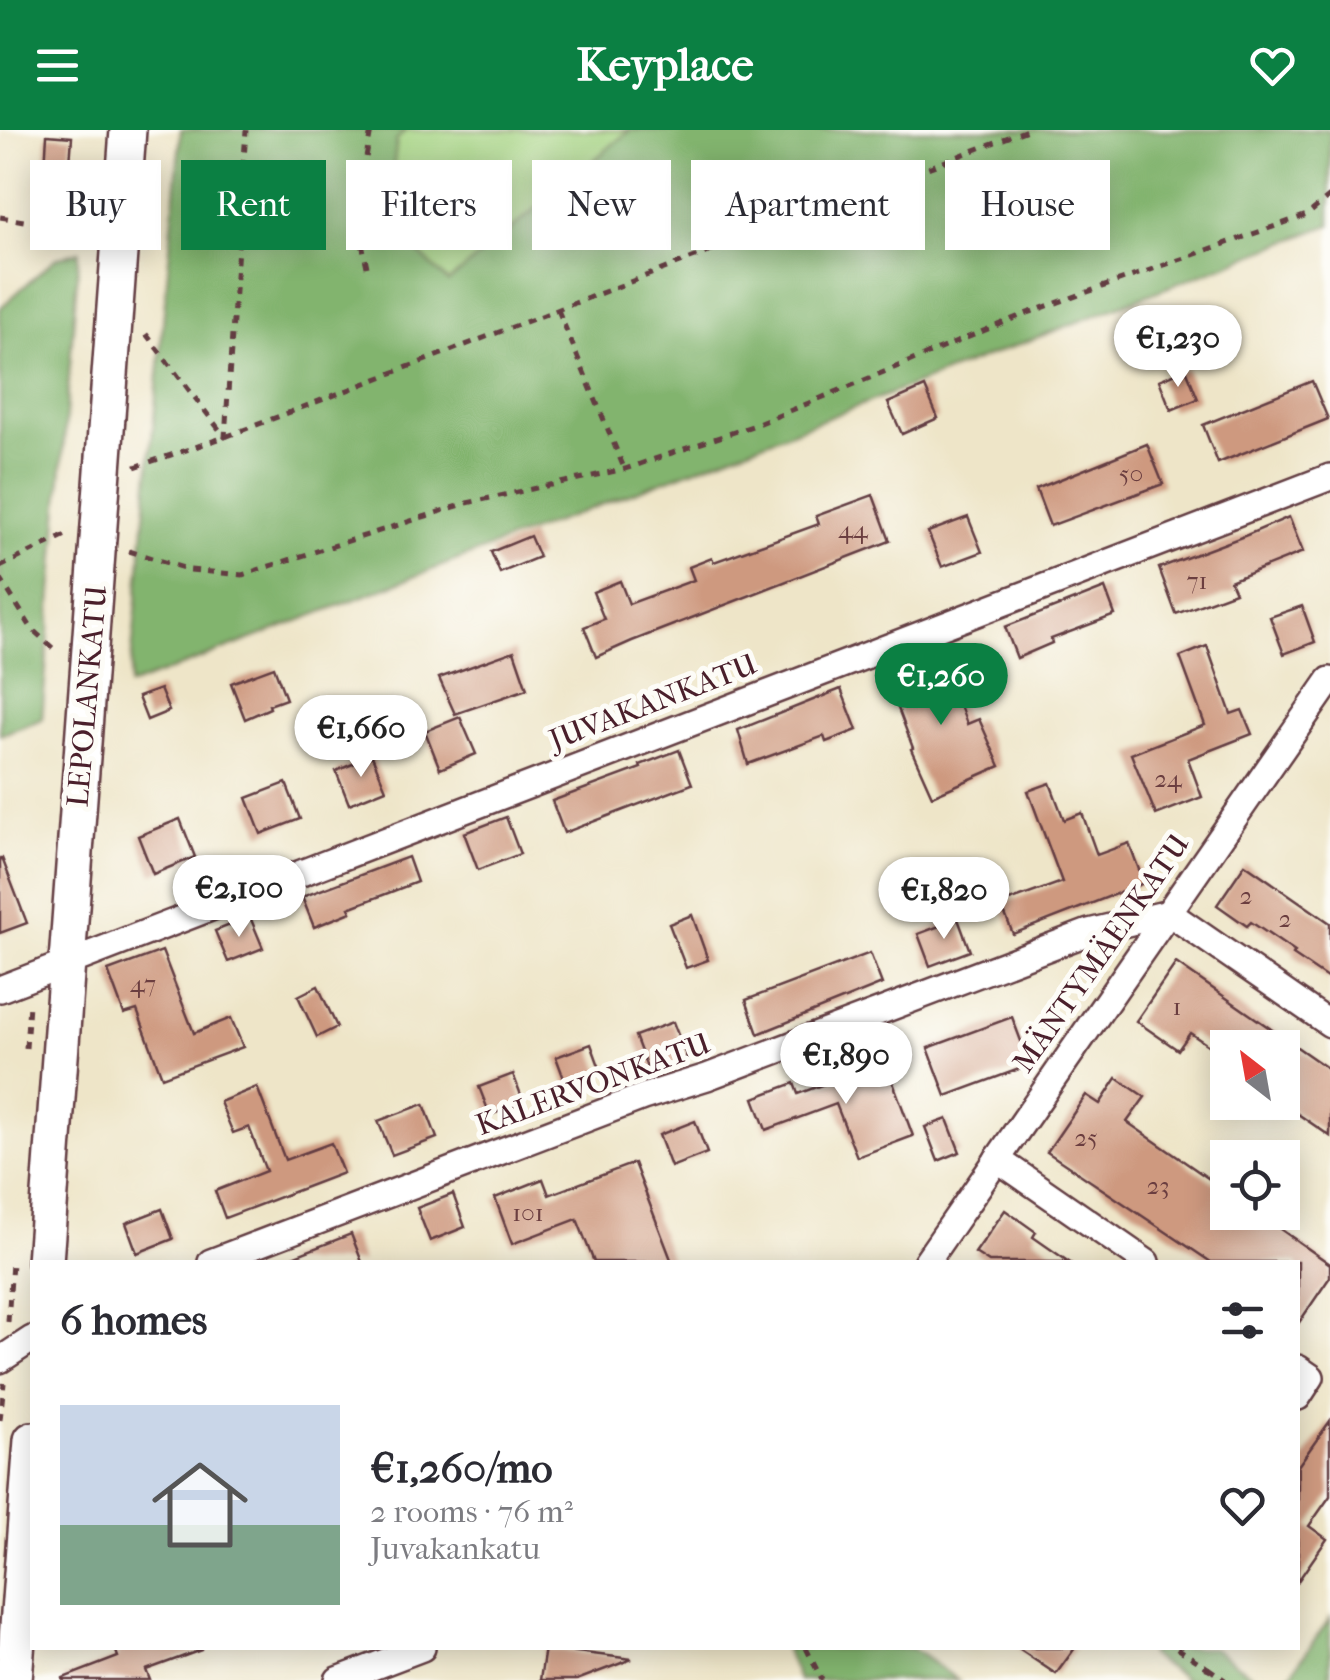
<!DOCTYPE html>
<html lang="en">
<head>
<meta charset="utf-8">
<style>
  :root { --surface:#fff; --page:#f2f2f3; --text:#2b2b33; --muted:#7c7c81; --line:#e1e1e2; --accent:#0b8043 }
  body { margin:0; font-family:"IM FELL French Canon",serif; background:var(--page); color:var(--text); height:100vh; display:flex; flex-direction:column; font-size:38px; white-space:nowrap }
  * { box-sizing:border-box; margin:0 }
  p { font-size:32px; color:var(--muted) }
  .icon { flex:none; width:55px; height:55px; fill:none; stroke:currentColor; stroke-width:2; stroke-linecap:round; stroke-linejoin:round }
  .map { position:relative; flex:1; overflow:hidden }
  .details { position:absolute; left:30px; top:1130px; width:1270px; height:390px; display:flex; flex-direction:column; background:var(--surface); border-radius:0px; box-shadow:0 5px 25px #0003 }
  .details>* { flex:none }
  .banner { position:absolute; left:30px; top:30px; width:1270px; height:90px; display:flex; gap:20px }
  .needle { width:65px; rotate:329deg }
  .fabs { position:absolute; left:1210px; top:900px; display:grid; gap:20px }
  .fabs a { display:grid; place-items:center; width:90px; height:90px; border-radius:0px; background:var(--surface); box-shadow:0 5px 25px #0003; font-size:50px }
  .price { position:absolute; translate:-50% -85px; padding:0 22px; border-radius:35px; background:#fff; color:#222; font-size:32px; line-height:65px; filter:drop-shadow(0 2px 5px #0008) }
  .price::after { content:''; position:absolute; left:50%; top:60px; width:30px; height:22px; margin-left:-15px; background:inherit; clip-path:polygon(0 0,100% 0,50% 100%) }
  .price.active { background:var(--accent); color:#fff }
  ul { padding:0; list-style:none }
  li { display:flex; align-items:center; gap:30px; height:250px; padding:0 30px }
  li+li { border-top:2px solid var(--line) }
  li span { display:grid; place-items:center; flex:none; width:280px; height:200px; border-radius:0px; color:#555 }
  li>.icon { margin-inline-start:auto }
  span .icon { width:120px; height:120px; fill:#fffc; stroke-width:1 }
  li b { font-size:42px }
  h2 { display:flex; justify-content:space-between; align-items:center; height:120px; padding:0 30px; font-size:42px }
  .pill { padding:0 35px; border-radius:0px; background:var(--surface); box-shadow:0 5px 25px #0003; font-size:35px; line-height:90px }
  .pill.active { background:var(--accent); color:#fff }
  header { display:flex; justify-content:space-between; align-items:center; height:130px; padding:0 30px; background:var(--accent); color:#fff; font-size:45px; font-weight:800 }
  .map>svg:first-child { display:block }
  .green { fill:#a3d280; stroke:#767856; stroke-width:2.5 }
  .forest { fill:#82b46e; stroke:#666a4c; stroke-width:2.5 }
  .building { fill:#ce997f }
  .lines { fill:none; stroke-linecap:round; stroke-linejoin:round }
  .street-casing { stroke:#633d43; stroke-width:30 }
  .secondary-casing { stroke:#633d43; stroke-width:40 }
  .path { stroke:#633d43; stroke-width:5; stroke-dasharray:8 8; stroke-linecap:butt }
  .street { stroke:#fff; stroke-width:25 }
  .secondary { stroke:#fff; stroke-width:35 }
  .labels { text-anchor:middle; stroke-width:10; stroke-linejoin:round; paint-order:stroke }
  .number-label { font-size:25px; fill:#6b3e40 }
  .street-label { font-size:30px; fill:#4a1f2b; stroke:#fdfcf7 }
</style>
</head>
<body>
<header><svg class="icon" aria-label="menu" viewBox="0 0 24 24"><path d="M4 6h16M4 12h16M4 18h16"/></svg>Keyplace<svg class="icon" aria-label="heart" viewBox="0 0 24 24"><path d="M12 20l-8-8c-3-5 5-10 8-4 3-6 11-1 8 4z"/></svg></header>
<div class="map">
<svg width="1330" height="1550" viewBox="0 0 1330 1550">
  <rect width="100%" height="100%" fill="#fdfcf7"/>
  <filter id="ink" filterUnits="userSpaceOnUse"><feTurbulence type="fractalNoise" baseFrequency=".01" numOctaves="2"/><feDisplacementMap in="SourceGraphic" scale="20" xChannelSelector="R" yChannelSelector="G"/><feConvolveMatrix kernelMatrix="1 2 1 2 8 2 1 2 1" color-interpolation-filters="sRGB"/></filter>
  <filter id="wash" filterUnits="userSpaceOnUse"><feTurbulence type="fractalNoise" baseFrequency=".0048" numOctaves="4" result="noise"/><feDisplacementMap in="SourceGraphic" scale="40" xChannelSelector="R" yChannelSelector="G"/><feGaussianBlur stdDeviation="2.25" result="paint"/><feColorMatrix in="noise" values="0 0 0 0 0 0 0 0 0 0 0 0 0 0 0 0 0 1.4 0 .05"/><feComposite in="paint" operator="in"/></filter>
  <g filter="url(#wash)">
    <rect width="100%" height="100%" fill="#eee5c8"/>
    <polygon class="green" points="255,0 1007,0 234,292"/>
    <g class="forest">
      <polygon points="181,0 406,0 397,9 386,90 448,152 630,0 1330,0 1330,95 129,556"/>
      <polygon points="79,121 42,589 0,605 0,178 56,128"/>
      <polygon points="1330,1488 1330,1550 1287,1550"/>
      <polygon points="785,1518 912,1518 958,1550 798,1550"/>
      <polygon points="1154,1518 1213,1518 1259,1550 1182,1550 1183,1547 1149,1525"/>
    </g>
    <g id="blocks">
      <g class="building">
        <polygon points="47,5 72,7 66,87 42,86"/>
        <polygon points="1186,239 1198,269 1171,280 1159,250"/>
        <polygon points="1312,251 1328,289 1218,333 1203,295"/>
        <polygon points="925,257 938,288 902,304 888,273"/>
        <polygon points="1147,314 1163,354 1050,396 1036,359"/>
        <polygon points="873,365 890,411 632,511 596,527 584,497 604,489 593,462 620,451 629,474 694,450 689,437 712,428 714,432 819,394 816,386"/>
        <polygon points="968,387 982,422 942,437 928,402"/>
        <polygon points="1289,387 1303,422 1230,451 1235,462 1176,484 1159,438 1247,405"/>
        <polygon points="530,406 539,427 500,443 491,422"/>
        <polygon points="1105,458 1115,485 1051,509 1052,513 1017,528 1005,497"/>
        <polygon points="1302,476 1315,512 1284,524 1270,487"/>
        <polygon points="1207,516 1231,584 1242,580 1252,604 1188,629 1202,667 1156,685 1131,624 1205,595 1180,527"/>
        <polygon points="514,521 527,559 455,584 439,548"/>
        <polygon points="942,528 967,594 979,589 1000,636 932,666 911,619 913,618 887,549"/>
        <polygon points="274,537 286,569 269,575 270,578 245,589 231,553"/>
        <polygon points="160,559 169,581 147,590 138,567"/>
        <polygon points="841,559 857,600 826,612 824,606 748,634 738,600"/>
        <polygon points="460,587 476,624 440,639 425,601"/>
        <polygon points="679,620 692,654 564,703 552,671 641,638 640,635"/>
        <polygon points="372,626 386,659 349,674 336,641"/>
        <polygon points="286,653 300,689 261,704 247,668"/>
        <polygon points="1050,653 1064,690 1082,683 1097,725 1129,713 1144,753 1013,804 1001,774 1062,752 1028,661"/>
        <polygon points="506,687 520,724 478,740 464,703"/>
        <polygon points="180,689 195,727 153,744 138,706"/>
        <polygon points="408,727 417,752 349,778 351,782 314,797 302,767"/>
        <polygon points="0,728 2,728 27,793 0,803"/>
        <polygon points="1245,734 1330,793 1330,850 1293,825 1295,822 1251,792 1247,796 1217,775"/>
        <polygon points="692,785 708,830 686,838 669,794"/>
        <polygon points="250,787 263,818 228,832 215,801"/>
        <polygon points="958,789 970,821 930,836 918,804"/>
        <polygon points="162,821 194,903 231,888 243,917 162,947 137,880 124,884 108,841"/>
        <polygon points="870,823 882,854 758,904 746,870"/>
        <polygon points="1176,833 1330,940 1330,1006 1282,973 1282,918 1228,918 1228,929 1190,903 1178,920 1136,891"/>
        <polygon points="318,856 337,897 317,907 298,866"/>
        <polygon points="1012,887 1030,935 946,966 928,918"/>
        <polygon points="673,892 687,928 649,943 635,906"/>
        <polygon points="591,914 602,944 567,957 556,927"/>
        <polygon points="885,931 913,1006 857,1027 836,974 766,1000 754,968 794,953 798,964"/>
        <polygon points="513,944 524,973 490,985 479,957"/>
        <polygon points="1117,948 1145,967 1127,992 1228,1062 1228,1082 1256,1082 1330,1134 1330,1147 1298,1194 1298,1132 1211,1132 1047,1022 1086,965 1100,974"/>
        <polygon points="257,957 285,1030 331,1013 343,1043 225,1088 215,1061 266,1041 249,997 233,1003 220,972"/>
        <polygon points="424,974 437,1008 392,1025 378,991"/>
        <polygon points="947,989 960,1022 938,1031 925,997"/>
        <polygon points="695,991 707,1023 671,1037 659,1005"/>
        <polygon points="634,1033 672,1132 594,1132 577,1089 512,1114 495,1068 543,1049 549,1065"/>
        <polygon points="453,1064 465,1097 430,1111 417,1078"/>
        <polygon points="162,1079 173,1109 137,1123 126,1093"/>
        <polygon points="1005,1080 1036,1102 1033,1107 1069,1132 989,1132 975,1123"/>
        <polygon points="351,1104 362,1132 282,1132 282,1131"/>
        <polygon points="1330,1291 1330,1366 1309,1396 1327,1409 1298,1451 1298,1336"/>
        <polygon points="115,1518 201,1518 201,1520 146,1540 150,1550 63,1550 63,1548 118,1527"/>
        <polygon points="545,1518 632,1529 577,1550 540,1550"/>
        <polygon points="1017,1518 1075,1518 1056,1544"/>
      </g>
    </g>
  </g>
  <g filter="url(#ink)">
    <use href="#blocks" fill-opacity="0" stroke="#633d43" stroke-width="2.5"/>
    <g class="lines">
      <g class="street-casing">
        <g id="street">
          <polyline points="0,859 1330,347"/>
          <polyline points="997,1029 1146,1132"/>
          <polyline points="211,1132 643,967 707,947 1089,802 1169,783 1330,894"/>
          <polyline points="926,1132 1330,550"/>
          <polyline points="0,1230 32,1209"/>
          <polyline points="1298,1238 1311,1247 1298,1267"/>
          <polyline points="338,1550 422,1518"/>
        </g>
      </g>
      <g class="secondary-casing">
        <g id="secondary">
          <polyline points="45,1132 128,0"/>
          <polyline points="14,1550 32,1310"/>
        </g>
      </g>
      <g class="path">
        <polyline points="0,87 90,102"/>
        <polyline points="367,137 356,84 371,0"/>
        <polyline points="558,180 624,338"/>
        <polyline points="146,204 225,307 246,0"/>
        <polyline points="135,337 225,307 1027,0"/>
        <polyline points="129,421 190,440 242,445 467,373 625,339 758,294 1022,185 1307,85 1330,66"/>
        <polyline points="0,437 68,404"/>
        <polyline points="0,448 32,499 57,522"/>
        <polyline points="26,918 29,874"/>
        <polyline points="8,1192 12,1133"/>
        <polyline points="0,1290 4,1253"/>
        <polyline points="806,1518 822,1550"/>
        <polyline points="1177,1518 1208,1538 1203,1550"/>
        <polyline points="1208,1538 1225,1550"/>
      </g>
      <use href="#street" class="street"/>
      <use href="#secondary" class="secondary"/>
    </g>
  </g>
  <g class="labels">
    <g class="number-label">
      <text x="1131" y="352">50</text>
      <text x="853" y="408">44</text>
      <text x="1197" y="459">71</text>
      <text x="1168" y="657">24</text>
      <text x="1246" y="774">2</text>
      <text x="1285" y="797">2</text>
      <text x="143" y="862">47</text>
      <text x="1177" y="885">1</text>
      <text x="1086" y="1016">25</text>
      <text x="1158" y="1064">23</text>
      <text x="528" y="1091">101</text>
    </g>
    <g class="street-label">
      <text transform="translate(87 566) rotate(-85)" y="10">LEPOLANKATU</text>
      <text transform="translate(653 572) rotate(-21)" y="10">JUVAKANKATU</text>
      <text transform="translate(1101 823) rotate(-55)" y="10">MÄNTYMÄENKATU</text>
      <text transform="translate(593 954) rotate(-20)" y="10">KALERVONKATU</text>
    </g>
  </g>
</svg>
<div class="fabs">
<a><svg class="needle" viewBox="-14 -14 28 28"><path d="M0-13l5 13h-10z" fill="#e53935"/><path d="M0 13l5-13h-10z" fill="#7c7c81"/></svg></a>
<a><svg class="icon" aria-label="locate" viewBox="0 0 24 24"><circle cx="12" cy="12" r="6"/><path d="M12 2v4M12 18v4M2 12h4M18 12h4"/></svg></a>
</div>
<b class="price" style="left:1178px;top:260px">€1,230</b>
<b class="price active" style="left:941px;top:598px">€1,260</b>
<b class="price" style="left:361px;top:650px">€1,660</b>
<b class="price" style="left:239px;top:810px">€2,100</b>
<b class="price" style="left:944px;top:812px">€1,820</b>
<b class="price" style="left:846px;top:977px">€1,890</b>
<div class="banner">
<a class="pill">Buy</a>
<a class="pill active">Rent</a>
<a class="pill">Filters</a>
<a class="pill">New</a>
<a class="pill">Apartment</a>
<a class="pill">House</a>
</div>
<section class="details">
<h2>6 homes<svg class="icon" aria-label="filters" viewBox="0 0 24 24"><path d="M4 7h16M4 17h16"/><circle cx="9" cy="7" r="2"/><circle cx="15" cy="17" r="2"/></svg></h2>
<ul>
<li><span style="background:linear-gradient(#c9d6e8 60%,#7fa58c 0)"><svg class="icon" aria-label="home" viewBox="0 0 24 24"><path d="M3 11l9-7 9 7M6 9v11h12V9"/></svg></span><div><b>€1,260/mo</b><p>2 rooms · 76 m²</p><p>Juvakankatu</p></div><svg class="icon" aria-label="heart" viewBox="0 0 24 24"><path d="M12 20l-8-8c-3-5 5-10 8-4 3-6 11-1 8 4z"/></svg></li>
</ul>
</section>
</div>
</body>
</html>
